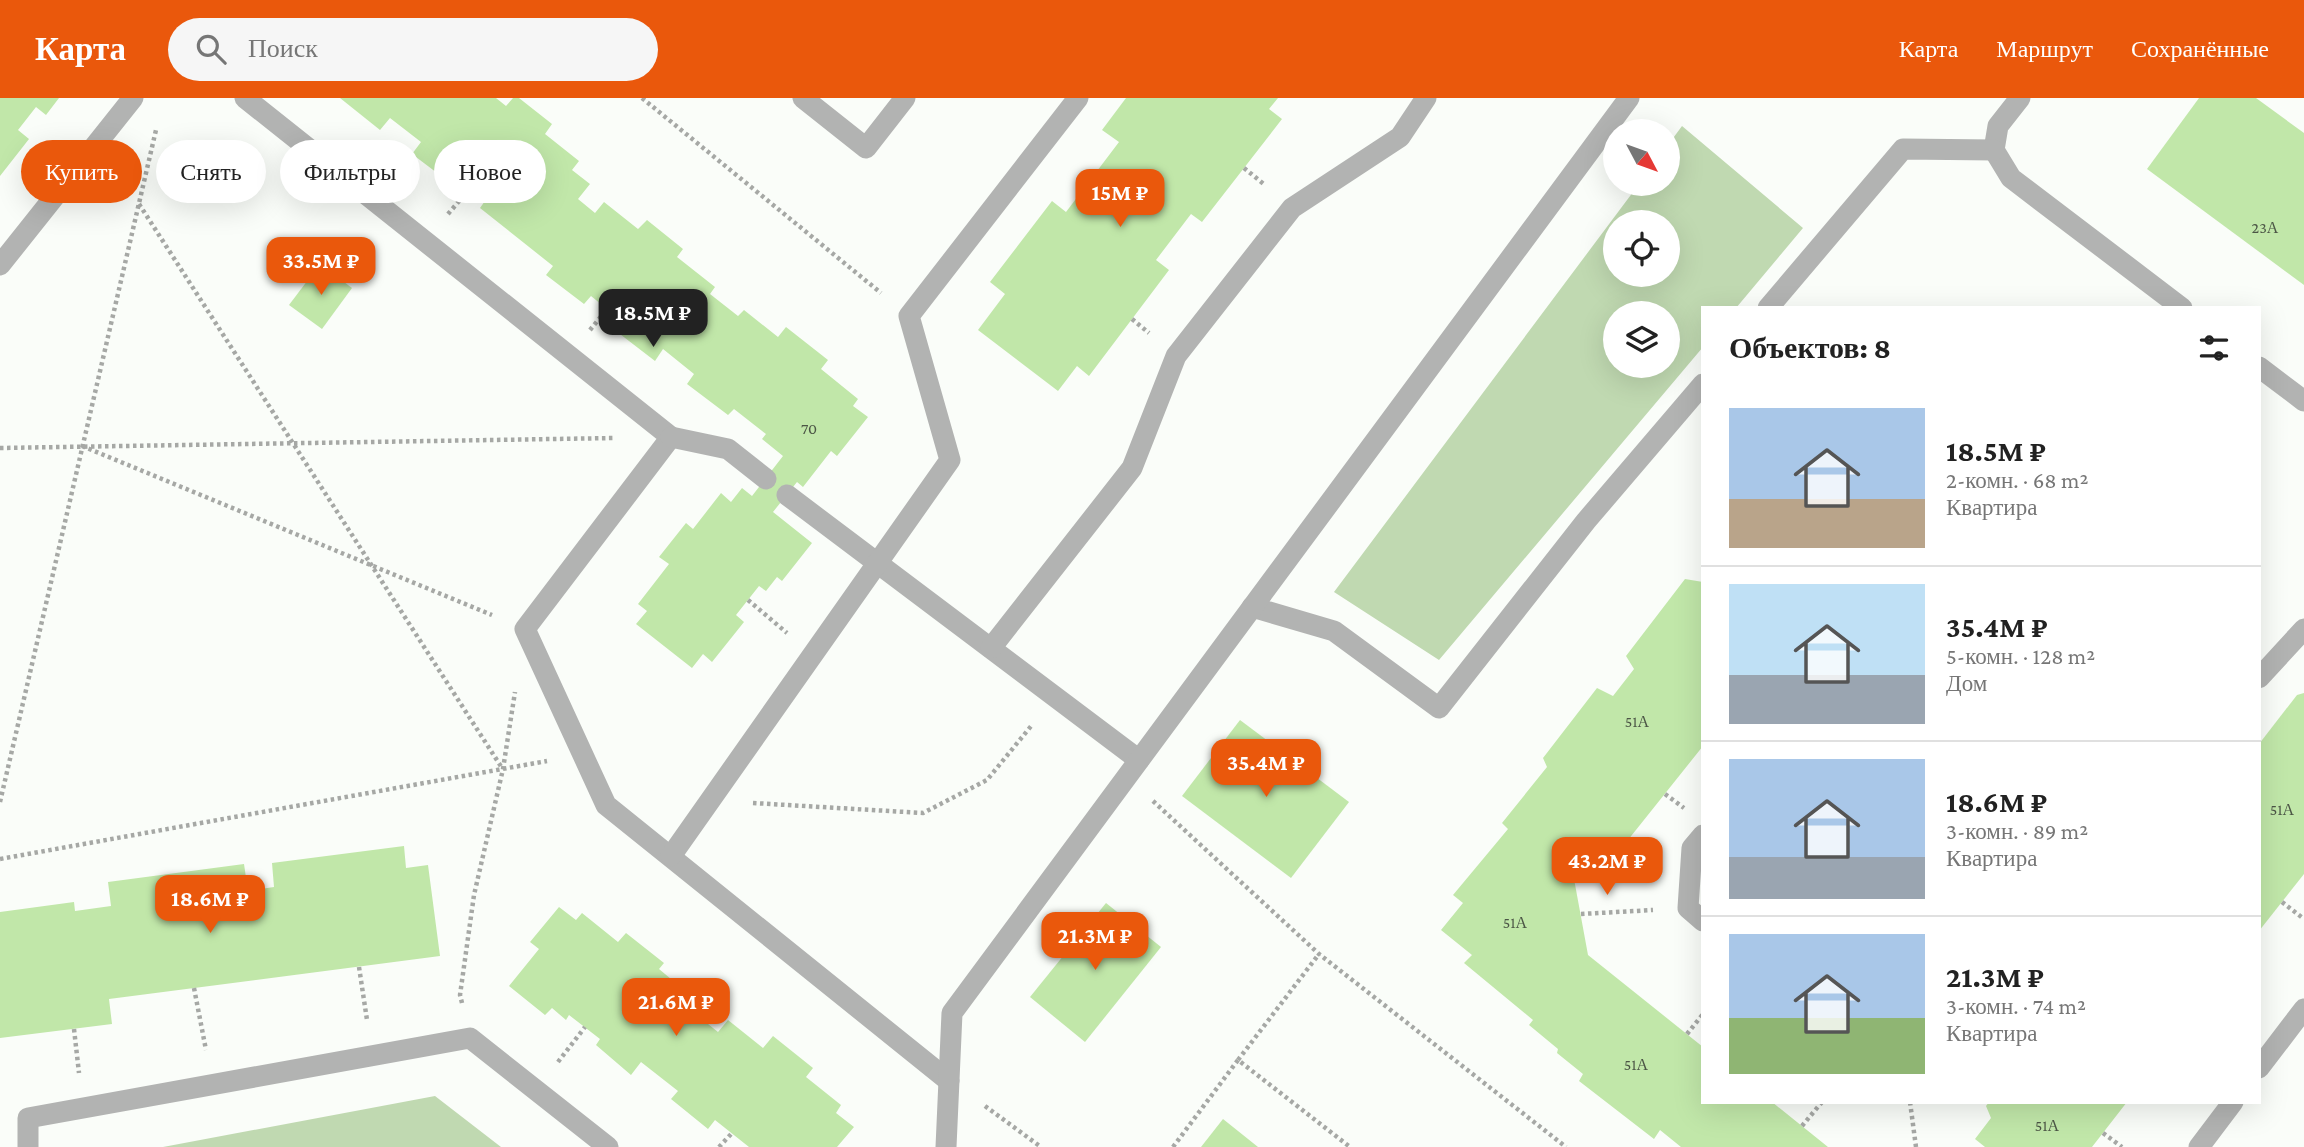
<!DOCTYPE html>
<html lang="ru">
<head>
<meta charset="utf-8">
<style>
  :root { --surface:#fff; --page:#f6f6f6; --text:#222; --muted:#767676; --line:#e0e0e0; --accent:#ea580c }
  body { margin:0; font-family:"Crimson Pro",serif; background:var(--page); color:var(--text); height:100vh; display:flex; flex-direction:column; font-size:26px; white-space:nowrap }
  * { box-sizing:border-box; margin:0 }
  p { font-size:23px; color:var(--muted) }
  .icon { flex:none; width:38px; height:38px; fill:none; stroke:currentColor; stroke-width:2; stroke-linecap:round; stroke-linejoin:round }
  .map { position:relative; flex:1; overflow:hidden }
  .drawer { position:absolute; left:1701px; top:208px; width:560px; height:798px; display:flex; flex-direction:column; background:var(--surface); border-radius:0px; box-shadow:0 7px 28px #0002 }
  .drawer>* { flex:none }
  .banner { position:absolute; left:21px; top:42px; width:665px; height:63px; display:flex; gap:14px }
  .needle { width:46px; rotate:131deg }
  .controls { position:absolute; left:1603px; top:21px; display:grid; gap:14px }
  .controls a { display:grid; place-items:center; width:77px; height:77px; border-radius:50%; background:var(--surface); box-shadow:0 7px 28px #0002; font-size:35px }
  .price { position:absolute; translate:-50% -60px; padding:0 16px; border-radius:14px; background:var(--accent); color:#fff; font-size:23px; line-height:46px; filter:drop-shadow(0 2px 4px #0008) }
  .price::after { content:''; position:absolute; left:50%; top:42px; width:21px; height:16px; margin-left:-10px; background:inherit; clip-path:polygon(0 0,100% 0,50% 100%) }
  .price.active { background:#222; color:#fff }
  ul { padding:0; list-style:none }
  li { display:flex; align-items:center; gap:21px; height:175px; padding:0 28px }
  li+li { border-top:2px solid var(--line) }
  li span { display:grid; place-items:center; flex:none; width:196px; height:140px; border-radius:0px; color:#555 }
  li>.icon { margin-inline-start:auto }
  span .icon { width:84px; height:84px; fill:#fffc; stroke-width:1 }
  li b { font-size:30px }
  h2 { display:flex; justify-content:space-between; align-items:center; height:84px; padding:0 28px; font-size:30px }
  .tag { padding:0 24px; border-radius:32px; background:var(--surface); box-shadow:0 7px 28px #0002; font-size:24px; line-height:63px }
  .tag.active { background:var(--accent); color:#fff }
  header { display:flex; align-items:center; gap:42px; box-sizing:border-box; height:98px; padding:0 35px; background:var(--accent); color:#fff }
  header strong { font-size:33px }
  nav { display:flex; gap:38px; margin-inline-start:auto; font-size:24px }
  .search { width:490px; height:63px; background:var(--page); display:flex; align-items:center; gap:18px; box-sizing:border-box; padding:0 24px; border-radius:38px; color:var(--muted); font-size:26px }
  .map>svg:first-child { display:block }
  .green { fill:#c0d9b1; fill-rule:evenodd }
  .building { fill:#c1e7a9 }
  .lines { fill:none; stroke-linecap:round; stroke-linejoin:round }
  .path { stroke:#a6a8a5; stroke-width:4.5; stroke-dasharray:3.5 3.5; stroke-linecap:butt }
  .service { stroke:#b2b3b2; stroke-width:21 }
  .labels { text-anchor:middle; stroke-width:5; stroke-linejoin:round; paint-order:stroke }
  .number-label { font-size:16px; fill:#4c5646 }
</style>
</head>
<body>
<header>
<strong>Карта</strong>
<div class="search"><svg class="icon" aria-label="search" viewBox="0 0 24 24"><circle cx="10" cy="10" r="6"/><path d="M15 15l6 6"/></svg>Поиск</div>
<nav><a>Карта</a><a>Маршрут</a><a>Сохранённые</a></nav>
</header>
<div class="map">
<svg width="2304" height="1049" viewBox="0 0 2304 1049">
  <rect width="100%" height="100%" fill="#fafdf9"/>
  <g class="green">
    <path d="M1682,28L1803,130L1736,210H1703V249L1439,562L1334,494L1639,86H1668V47ZM1615,124H1668V177H1615ZM1615,215H1668V268H1615Z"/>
    <polygon points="435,998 501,1049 163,1049"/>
  </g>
  <g class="building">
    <polygon points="0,0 59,0 46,17 36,9 18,32 29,41 0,78"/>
    <polygon points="340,0 496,0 506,8 513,0 519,0 552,26 545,36 579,63 572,72 590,86 578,101 595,115 604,104 638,131 647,122 683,151 677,159 715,189 710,196 738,218 744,212 778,239 786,229 828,262 821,271 858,301 853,308 868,319 837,358 831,353 803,389 797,384 773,414 812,445 782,483 777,479 766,493 759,488 736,517 744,524 712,564 703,556 692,570 636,526 647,513 638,506 669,466 659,459 686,425 693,431 721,395 731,404 742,390 752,398 783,358 762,341 766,336 734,311 728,317 687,286 694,276 663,251 655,263 616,233 623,224 591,198 584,206 546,177 553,168 480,110 487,100 456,75 449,84 412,56 421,44 390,20 380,32"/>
    <polygon points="1126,0 1278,0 1269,11 1282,21 1202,124 1191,116 1156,162 1169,172 1089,278 1077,268 1058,293 978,232 1005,196 990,184 1052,103 1066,114 1119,44 1102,32"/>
    <polygon points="2199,0 2256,0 2304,35 2304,187 2147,71"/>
    <polygon points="320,166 352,190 322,231 289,207"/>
    <polygon points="1685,481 1703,484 1703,648 1608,767 1588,751 1572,770 1588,857 1703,949 1703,1004 1772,1004 1828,1049 1681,1049 1660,1032 1654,1041 1579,983 1583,976 1557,955 1558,951 1529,927 1533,922 1464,865 1472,857 1441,832 1463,805 1453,797 1508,731 1502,725 1547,669 1543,660 1597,590 1613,598 1634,571 1626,558"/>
    <polygon points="2304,595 2304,776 2259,833 2259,646 2297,597"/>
    <polygon points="1240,622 1349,704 1291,780 1182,698"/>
    <polygon points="404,748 406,770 428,767 440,858 109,901 112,926 0,940 0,814 74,804 75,813 111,808 108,784 244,766 248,793 274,789 272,765"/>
    <polygon points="1106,805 1161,849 1085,944 1030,899"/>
    <polygon points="559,809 576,822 582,815 618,844 626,835 664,865 659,871 695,901 688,910 718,934 728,922 763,950 773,938 813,970 806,979 841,1007 836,1015 854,1029 837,1049 749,1049 715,1022 708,1031 671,1001 678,993 641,964 631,977 596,947 600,941 569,917 566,922 552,910 545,917 509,888 539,851 530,844"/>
    <polygon points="1989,1004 2127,1004 2092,1049 1985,1049 1975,1041 1991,1020 1986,1008"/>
    <polygon points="1223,1021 1258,1049 1201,1049"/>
  </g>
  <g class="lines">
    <g class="path">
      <polyline points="642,0 881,195"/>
      <polyline points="1244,70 1265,87"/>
      <polyline points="139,106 502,670"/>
      <polyline points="448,116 472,88"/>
      <polyline points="1132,221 1149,235"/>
      <polyline points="590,232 607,211"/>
      <polyline points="82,348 492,517"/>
      <polyline points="0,350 615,340"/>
      <polyline points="748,502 787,535"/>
      <polyline points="1665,696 1684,710"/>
      <polyline points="1153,703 1319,856 1566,1049"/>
      <polyline points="0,704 156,32"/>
      <polyline points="753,705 923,715 987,682 1032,627"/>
      <polyline points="0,761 547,663"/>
      <polyline points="2282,804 2304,821"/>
      <polyline points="1581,816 1653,812"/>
      <polyline points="359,869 367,922"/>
      <polyline points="194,890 206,952"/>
      <polyline points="462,905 460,897 474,797 503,671 515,594"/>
      <polyline points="74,931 79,975"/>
      <polyline points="1687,936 1703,916"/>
      <polyline points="1238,962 1319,856"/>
      <polyline points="558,964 585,929"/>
      <polyline points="1910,1004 1916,1049"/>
      <polyline points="985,1008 1041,1049"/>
      <polyline points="1802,1028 1822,1004"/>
      <polyline points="2103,1035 2122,1049"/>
      <polyline points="719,1049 732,1035"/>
      <polyline points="1173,1049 1238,962 1350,1049"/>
    </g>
    <g class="service">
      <polyline points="245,0 671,339 525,531 606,707 949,983"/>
      <polyline points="803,0 866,50 905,0"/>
      <polyline points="2020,0 1998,28 1994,52 2011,80 2182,210"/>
      <polyline points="0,167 133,0"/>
      <polyline points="1768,210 1903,51 1994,52"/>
      <polyline points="2259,269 2304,303"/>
      <polyline points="671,339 728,351 766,381"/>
      <polyline points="787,397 1139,662"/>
      <polyline points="1252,509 1334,533 1439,610 1586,423 1703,286"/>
      <polyline points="991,550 1132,370 1176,258 1292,110 1400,39 1426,0"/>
      <polyline points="2259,580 2304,531"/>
      <polyline points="1703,737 1692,750 1688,810 1703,823"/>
      <polyline points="671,758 950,362 909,218 1078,0"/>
      <polyline points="2259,970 2304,911"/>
      <polyline points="28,1049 28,1020 470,940 608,1049"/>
      <polyline points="946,1049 952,915 1629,0"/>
      <polyline points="2199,1049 2233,1004"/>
    </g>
  </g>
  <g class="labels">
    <g class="number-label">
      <text x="2265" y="135">23А</text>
      <text x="809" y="336">70</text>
      <text x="1637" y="629">51А</text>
      <text x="2282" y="717">51А</text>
      <text x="1515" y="830">51А</text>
      <text x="1636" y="972">51А</text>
      <text x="2047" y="1033">51А</text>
    </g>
  </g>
</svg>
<div class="controls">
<a><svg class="needle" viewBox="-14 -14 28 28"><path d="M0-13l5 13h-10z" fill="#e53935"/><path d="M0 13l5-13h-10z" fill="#767676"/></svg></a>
<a><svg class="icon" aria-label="locate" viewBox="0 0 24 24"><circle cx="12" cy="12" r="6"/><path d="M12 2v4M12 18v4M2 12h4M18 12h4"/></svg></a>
<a><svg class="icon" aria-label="layers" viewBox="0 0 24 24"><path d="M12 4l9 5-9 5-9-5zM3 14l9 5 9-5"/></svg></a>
</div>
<b class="price" style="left:1120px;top:131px">15M ₽</b>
<b class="price" style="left:321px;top:199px">33.5M ₽</b>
<b class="price active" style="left:653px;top:251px">18.5M ₽</b>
<b class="price" style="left:1266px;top:701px">35.4M ₽</b>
<b class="price" style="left:1607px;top:799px">43.2M ₽</b>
<b class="price" style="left:210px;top:837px">18.6M ₽</b>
<b class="price" style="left:1095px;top:874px">21.3M ₽</b>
<b class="price" style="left:676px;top:940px">21.6M ₽</b>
<div class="banner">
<a class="tag active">Купить</a>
<a class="tag">Снять</a>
<a class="tag">Фильтры</a>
<a class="tag">Новое</a>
</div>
<section class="drawer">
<h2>Объектов: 8<svg class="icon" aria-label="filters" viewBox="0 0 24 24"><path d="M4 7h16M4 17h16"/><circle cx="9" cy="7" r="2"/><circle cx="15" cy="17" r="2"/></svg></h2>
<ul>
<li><span style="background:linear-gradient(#a9c7e8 65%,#b9a48a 0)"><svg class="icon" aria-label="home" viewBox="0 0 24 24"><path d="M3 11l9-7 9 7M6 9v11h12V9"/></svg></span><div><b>18.5M ₽</b><p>2-комн. · 68 m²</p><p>Квартира</p></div></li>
<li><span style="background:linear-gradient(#bfe0f5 65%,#9aa5b1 0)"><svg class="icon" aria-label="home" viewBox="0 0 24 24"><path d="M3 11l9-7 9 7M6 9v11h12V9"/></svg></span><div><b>35.4M ₽</b><p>5-комн. · 128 m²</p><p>Дом</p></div></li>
<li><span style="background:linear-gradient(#a9c7e8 70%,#9aa5b1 0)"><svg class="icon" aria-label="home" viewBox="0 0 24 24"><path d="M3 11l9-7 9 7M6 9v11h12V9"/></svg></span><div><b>18.6M ₽</b><p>3-комн. · 89 m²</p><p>Квартира</p></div></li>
<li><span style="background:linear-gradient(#a9c7e8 60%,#8fb573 0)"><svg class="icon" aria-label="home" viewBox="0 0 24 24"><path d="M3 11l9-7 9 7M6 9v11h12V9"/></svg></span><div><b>21.3M ₽</b><p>3-комн. · 74 m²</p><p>Квартира</p></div></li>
</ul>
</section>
</div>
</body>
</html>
